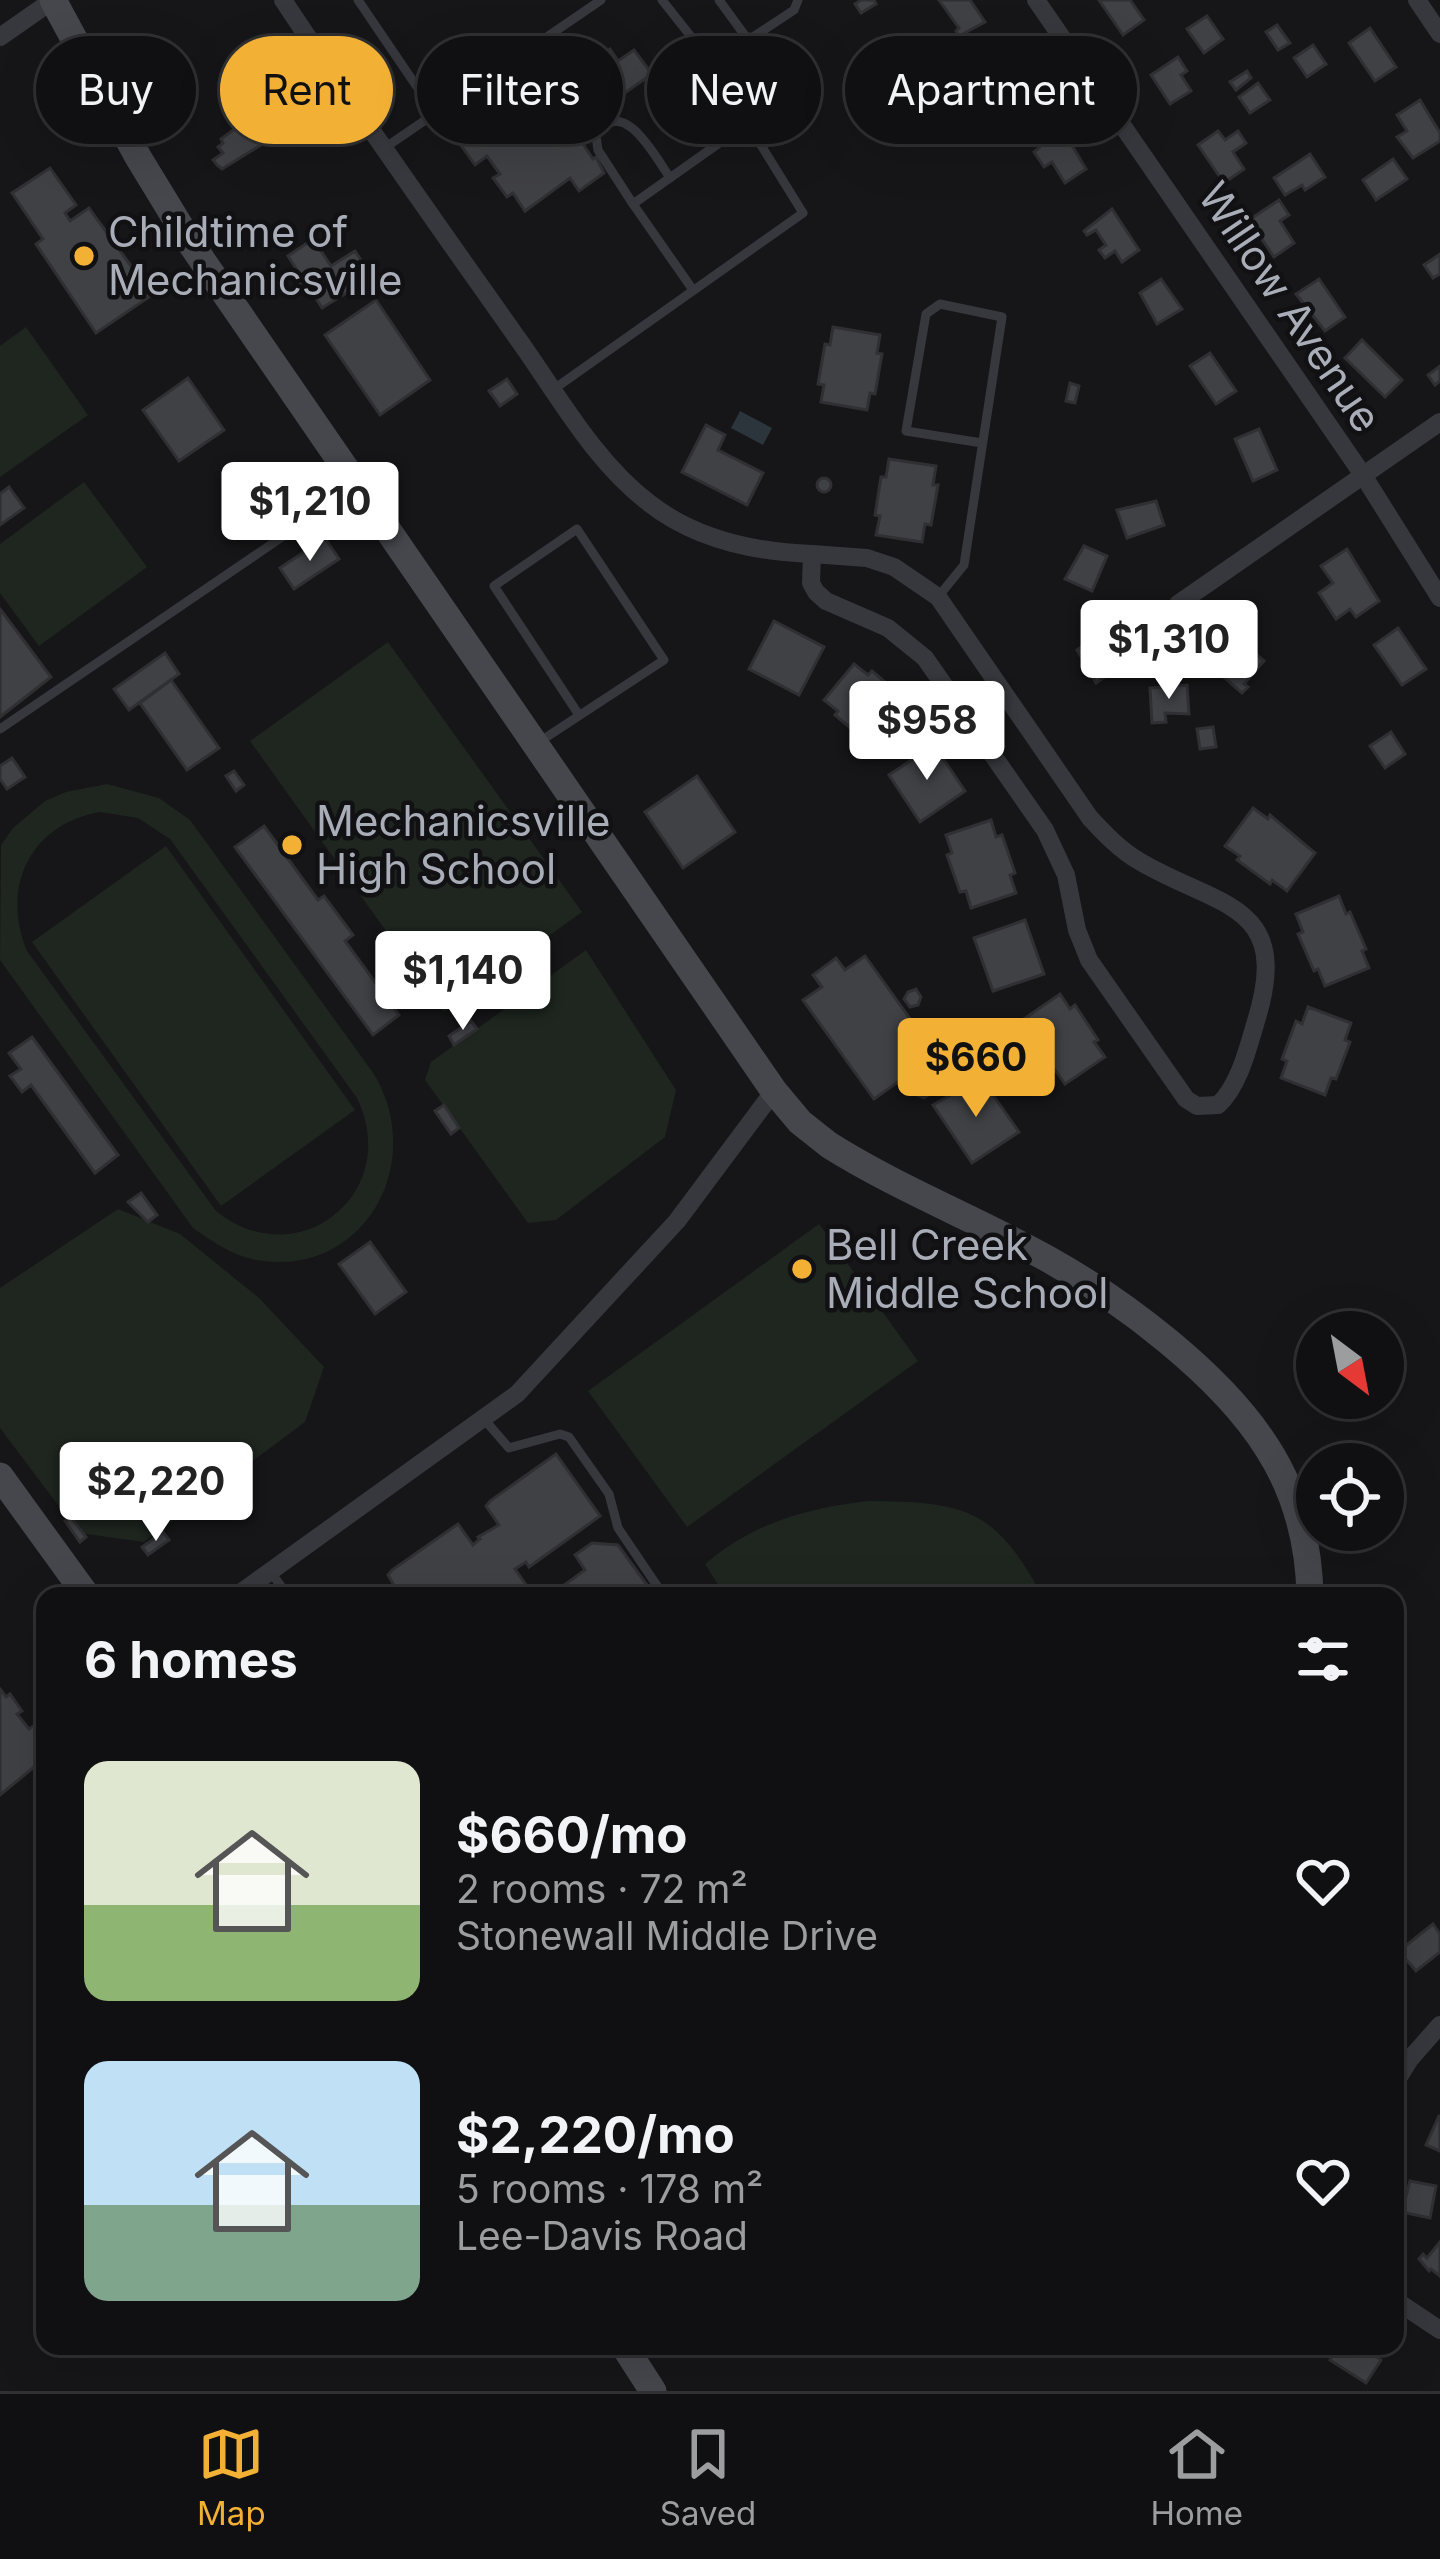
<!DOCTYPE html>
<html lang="en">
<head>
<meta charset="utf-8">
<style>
  :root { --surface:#101012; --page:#1e1e20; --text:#f1f3f6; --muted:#9c9d9f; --line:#303032; --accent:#f2b134 }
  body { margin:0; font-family:Inter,sans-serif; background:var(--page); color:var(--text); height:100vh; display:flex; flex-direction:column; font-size:45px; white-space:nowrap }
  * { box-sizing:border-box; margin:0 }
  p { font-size:39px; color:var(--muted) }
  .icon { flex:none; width:66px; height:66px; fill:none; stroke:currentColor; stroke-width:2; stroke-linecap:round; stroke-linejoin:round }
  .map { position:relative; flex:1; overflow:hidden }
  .drawer { position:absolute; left:36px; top:1587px; width:1368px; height:768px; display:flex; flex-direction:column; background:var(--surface); border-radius:24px; box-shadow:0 12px 48px #0002,0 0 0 3px var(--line) }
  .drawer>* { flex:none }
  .top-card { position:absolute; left:36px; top:36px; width:1368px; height:108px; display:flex; gap:24px }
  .needle { width:78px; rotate:148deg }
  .controls { position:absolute; left:1296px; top:1311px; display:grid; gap:24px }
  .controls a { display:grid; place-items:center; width:108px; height:108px; border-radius:50%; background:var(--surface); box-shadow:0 12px 48px #0002,0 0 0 3px var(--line); font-size:60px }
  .price { position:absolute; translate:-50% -102px; padding:0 27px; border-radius:12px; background:#fff; color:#222; font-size:39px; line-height:78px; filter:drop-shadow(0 3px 6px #0008) }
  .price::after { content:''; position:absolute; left:50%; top:72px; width:36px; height:27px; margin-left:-18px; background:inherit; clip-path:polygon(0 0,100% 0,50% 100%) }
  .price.active { background:var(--accent); color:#111 }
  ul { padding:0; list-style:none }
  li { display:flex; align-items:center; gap:36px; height:300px; padding:0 48px }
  li span { display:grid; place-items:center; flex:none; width:336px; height:240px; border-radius:24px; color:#555 }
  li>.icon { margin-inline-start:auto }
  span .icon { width:144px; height:144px; fill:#fffc; stroke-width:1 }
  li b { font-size:51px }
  h2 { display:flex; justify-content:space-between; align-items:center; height:144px; padding:0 48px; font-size:51px }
  .chip { padding:0 42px; border-radius:54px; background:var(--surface); box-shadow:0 12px 48px #0002,0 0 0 3px var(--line); font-size:42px; line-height:108px }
  .chip.active { background:var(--accent); color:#111 }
  .tabs { display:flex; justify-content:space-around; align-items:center; height:168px; border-top:3px solid var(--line); background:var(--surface); font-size:33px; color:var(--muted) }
  .tabs a { display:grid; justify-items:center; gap:6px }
  .tabs .active { color:var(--accent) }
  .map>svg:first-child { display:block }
  .green { fill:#1e261f; fill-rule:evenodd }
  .water { fill:#2c353c }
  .building { fill:#404145; stroke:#303034; stroke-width:3 }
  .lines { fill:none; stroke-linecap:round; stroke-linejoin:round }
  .lane { stroke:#37383d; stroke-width:9 }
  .street { stroke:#37383d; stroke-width:18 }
  .secondary { stroke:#45474d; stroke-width:27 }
  .poi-dot { fill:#f2b134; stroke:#111113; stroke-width:4.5 }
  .labels { text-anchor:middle; stroke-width:9; stroke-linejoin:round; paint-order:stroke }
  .poi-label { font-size:42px; fill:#a8adb8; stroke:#111113; text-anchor:start }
  .street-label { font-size:42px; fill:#a8adb8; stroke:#111113 }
</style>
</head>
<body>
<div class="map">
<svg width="1440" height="2391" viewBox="0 0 1440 2391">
  <rect width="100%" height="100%" fill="#161618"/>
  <g class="green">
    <polygon points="26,327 88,415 0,477 0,346"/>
    <polygon points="84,482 147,567 39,646 0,593 0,544"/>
    <polygon points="388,642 582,912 444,1012 250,741"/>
    <path d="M107,784L159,798L190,820L374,1074C428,1164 362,1282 252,1259C230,1254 212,1241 193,1228L0,960L1,845L13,828L45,801L66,792ZM100,812L138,818L170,839L357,1098C403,1193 298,1277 216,1211L27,951C0,886 31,824 100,812Z"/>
    <polygon points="166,846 355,1110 221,1206 32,942"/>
    <polygon points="586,950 676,1090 665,1137 556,1220 528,1223 425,1080 431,1062"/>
    <polygon points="118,1209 180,1234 259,1298 324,1367 305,1422 144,1542 79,1533 0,1428 0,1288"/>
    <polygon points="819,1224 918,1361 687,1527 588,1391"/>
    <path d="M868,1501C963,1502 995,1507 1042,1596H725L705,1564C753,1523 807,1508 868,1501Z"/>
  </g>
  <polygon class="water" points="740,411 772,428 763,445 731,428"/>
  <g class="building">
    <polygon points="861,0 874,0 876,4 861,13 855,4"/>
    <polygon points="939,0 970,0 985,22 959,36 956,31 959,28"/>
    <polygon points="1099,0 1130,0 1144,20 1123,35"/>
    <polygon points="1207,16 1223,39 1204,53 1187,29"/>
    <polygon points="1277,25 1290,43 1278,50 1266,32"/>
    <polygon points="1370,28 1396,67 1375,81 1349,43"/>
    <polygon points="1313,45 1326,64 1307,77 1294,58"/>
    <polygon points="610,49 618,61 634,50 652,74 573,129 593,159 596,157 604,173 579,191 570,178 525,211 513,193 507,197 493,178 500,174 487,156 475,165 458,141 494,115 503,124 511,114 515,99 553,73 577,71"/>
    <polygon points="1009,57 1035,96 1014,110 988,71"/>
    <polygon points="1178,57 1187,71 1181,75 1191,91 1170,104 1151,75"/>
    <polygon points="922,63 928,71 909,83 904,75"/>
    <polygon points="1247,71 1251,78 1236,90 1230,82"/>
    <polygon points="1258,83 1270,100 1250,113 1239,97"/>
    <polygon points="285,92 303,119 222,169 217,165 213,160 223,153 218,147 223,143 221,139"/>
    <polygon points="1420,100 1440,133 1440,141 1413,158 1397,137 1407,131 1397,115"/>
    <polygon points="1056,128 1073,147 1086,169 1065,183 1052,162 1044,167 1034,152 1055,134"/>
    <polygon points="1218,131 1225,140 1238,131 1246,143 1233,152 1244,169 1224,183 1198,145"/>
    <polygon points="1310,154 1325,177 1305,190 1302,185 1285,195 1274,178"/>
    <polygon points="1393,159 1407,179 1376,200 1363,180"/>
    <polygon points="50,168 76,205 65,213 70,221 89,208 152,295 96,333 36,244 43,239 12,193"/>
    <polygon points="1279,200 1289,215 1280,221 1294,243 1274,257 1249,220"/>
    <polygon points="1112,209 1139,250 1122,262 1115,251 1105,258 1099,250 1106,245 1096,230 1087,235 1084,231"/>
    <polygon points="313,239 331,266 355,251 372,277 322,308 309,287 304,290 297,280 302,278 288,256"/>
    <polygon points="1440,254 1440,274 1433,278 1424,265"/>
    <polygon points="1161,279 1182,309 1157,324 1140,293"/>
    <polygon points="1319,279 1345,317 1325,331 1296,294"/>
    <polygon points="376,300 430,380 380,415 325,335"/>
    <polygon points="833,327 880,335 877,353 882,354 875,394 870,393 867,410 821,402 824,385 818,384 825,344 830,345"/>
    <polygon points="1362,340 1402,380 1385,397 1345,358"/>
    <polygon points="1210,353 1236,391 1216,404 1190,366"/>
    <polygon points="1440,366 1440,381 1435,385 1428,375"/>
    <polygon points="188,378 224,430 179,461 143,410"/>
    <polygon points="507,379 517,394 500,406 489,391"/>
    <polygon points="1070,383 1079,386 1075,403 1066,401"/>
    <polygon points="706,425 725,435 718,450 763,473 747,505 682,472"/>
    <polygon points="1259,429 1277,470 1253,481 1235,439"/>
    <polygon points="889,459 936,466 933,485 938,485 931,525 925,524 922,542 876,535 880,516 875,515 881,477 886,477"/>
    <circle cx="824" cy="485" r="7"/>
    <polygon points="9,487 24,508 0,525 0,494"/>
    <polygon points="1156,501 1164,525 1127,538 1117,510"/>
    <polygon points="325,538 339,559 294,589 280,568"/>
    <polygon points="1084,546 1107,556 1092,591 1065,579"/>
    <polygon points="1347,549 1379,601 1356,617 1350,609 1336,619 1319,593 1333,583 1321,566"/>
    <polygon points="0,609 51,677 0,717"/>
    <polygon points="774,621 824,647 799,695 749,669"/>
    <polygon points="1398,628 1426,669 1402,685 1374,645"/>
    <polygon points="1098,635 1120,666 1096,683 1077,650"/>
    <polygon points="1245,644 1264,661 1244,684 1248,687 1242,693 1219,673"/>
    <polygon points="165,653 179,674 129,710 114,689"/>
    <polygon points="854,664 868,675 872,671 903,697 900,701 914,712 883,749 870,738 867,742 835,715 838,711 824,700"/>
    <polygon points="171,680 219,748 187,770 140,703"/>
    <polygon points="1187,685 1189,714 1165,713 1166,722 1152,723 1150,688"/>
    <polygon points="1213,727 1216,747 1200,749 1197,729"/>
    <polygon points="1391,732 1405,754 1385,768 1370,746"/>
    <polygon points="934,745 965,791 920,822 889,775"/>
    <polygon points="12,758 25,777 7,789 0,779 0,766"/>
    <polygon points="234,771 244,785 236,791 226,776"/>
    <polygon points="697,776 735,832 683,868 645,812"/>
    <polygon points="1253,808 1268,819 1270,815 1315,853 1287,891 1272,880 1270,884 1237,860 1240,856 1225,846"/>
    <polygon points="991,820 996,837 1002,835 1015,873 1010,875 1016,893 971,908 966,891 960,892 947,855 952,853 946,835"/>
    <polygon points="264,826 318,900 324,896 353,935 345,941 399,1015 373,1035 235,847"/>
    <polygon points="1339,896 1346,914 1350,912 1366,949 1362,951 1369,968 1325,986 1318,969 1314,971 1298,934 1303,932 1296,914"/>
    <polygon points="1025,920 1044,974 993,991 974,938"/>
    <polygon points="865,956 936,1055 874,1099 803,1000 822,987 813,975 836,958 845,970"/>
    <polygon points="916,989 921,997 918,1005 910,1007 904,999 908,992"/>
    <polygon points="1060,994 1070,1009 1075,1005 1098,1040 1094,1042 1105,1057 1065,1084 1055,1070 1052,1072 1021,1021"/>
    <polygon points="1308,1007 1351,1023 1345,1040 1350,1042 1336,1079 1331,1078 1325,1095 1281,1078 1287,1061 1282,1059 1296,1021 1302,1024"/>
    <polygon points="471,1021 477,1029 454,1045 449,1036"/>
    <polygon points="32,1037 118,1155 95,1173 31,1085 22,1092 10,1076 21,1069 9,1053"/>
    <polygon points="981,1078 1019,1132 972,1163 933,1105"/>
    <polygon points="923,1081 930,1085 931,1093 924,1098 917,1095 915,1086"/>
    <polygon points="444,1105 459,1128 451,1134 435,1111"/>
    <polygon points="141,1193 157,1215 148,1222 128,1202"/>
    <polygon points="370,1242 406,1292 375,1314 339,1264"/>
    <polygon points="556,1454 600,1516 529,1567 526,1562 515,1569 534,1596 400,1596 388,1575 392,1570 458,1524 473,1545 480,1539 478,1537 499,1525 486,1506 490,1501"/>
    <polygon points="71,1517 86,1537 80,1542 65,1521"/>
    <polygon points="163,1532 169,1540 148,1555 142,1547"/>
    <polygon points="592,1543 618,1545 655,1596 549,1596 585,1570 575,1555"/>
    <polygon points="0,1689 6,1697 10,1694 22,1711 17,1714 29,1729 41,1721 45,1727 45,1758 0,1795"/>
    <polygon points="1433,1924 1440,1934 1440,1952 1416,1971 1399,1951"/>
    <polygon points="1439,2116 1440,2116 1440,2151 1426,2145"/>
    <polygon points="1410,2181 1436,2186 1430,2218 1402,2212"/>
    <polygon points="1440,2242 1440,2276 1431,2269 1429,2271 1419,2259 1423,2254 1427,2258"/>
    <polygon points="1339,2346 1362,2346 1381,2360 1366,2383 1330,2360"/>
  </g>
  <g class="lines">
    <g class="lane">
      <polyline points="358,0 434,112"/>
      <polyline points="719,0 746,37 753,37 794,10 798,0"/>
      <polyline points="383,149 601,0"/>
      <path d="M633,204L598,150L596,136C622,93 655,156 670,178"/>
      <polyline points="693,290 633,204 749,122"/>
      <polyline points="554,389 803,213 704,53 662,0"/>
      <polyline points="938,597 964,565 1002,317 940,304 926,314 906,431 982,443"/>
      <polyline points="0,729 354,488"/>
      <polyline points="539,742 664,660 577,529 494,586 579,715"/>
      <polyline points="483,1418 509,1448 560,1434 569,1437 609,1494 618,1528 664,1596"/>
      <polyline points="270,1571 288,1596"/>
    </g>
    <g class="street">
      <path d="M283,0C359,115 439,227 518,339C558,395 594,461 649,503C695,539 755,552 812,554"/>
      <polyline points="1036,0 1363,475 1440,598"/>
      <polyline points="1417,0 1440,34"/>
      <polyline points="0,37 53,0"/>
      <path d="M812,554L867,558L894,567L938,597L1090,818C1105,834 1120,850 1139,861C1218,908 1293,902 1256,1021C1248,1048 1239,1086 1218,1105L1197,1106L1186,1099L1089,960L1077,930L1066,875L1045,830L925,658L888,628L826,601L816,592L811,583Z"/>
      <polyline points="1178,604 1440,422"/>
      <polyline points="236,1596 517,1394 677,1221 774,1091"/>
      <polyline points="1395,2083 1410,2059 1440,2025"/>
      <polyline points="1395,2300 1440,2330"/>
    </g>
    <g class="secondary">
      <path d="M53,0L138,157L191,244L774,1091L800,1122L829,1145C899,1189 976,1219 1048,1259C1123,1301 1222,1375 1268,1449C1296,1493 1309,1544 1310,1596"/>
      <polyline points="0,1476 87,1596"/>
      <polyline points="624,2346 653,2391"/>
    </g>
  </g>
  <g class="poi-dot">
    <circle cx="84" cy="256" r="12"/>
    <circle cx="292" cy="845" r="12"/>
    <circle cx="802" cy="1269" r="12"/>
  </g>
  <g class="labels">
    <g class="poi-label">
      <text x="108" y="247">Childtime of<tspan x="108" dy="48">Mechanicsville</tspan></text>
      <text x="316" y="836">Mechanicsville<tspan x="316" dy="48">High School</tspan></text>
      <text x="826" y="1260">Bell Creek<tspan x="826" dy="48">Middle School</tspan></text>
    </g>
    <g class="street-label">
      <text transform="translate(1290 307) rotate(56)" y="15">Willow Avenue</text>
    </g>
  </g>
</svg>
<div class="controls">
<a><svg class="needle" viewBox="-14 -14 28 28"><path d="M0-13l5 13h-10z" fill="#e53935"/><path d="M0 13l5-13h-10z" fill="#9c9d9f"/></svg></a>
<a><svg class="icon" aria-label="locate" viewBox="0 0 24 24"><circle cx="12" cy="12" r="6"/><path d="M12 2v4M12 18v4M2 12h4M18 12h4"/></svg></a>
</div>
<b class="price" style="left:310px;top:564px">$1,210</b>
<b class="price" style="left:1169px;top:702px">$1,310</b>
<b class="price" style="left:927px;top:783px">$958</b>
<b class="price" style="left:463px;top:1033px">$1,140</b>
<b class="price active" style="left:976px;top:1120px">$660</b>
<b class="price" style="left:156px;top:1544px">$2,220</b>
<div class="top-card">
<a class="chip">Buy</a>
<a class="chip active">Rent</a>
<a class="chip">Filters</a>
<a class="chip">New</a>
<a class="chip">Apartment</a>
</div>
<section class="drawer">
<h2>6 homes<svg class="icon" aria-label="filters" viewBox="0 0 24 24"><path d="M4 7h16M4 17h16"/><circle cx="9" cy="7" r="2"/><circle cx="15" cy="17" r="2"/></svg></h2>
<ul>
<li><span style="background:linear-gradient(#dfe7d0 60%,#8fb573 0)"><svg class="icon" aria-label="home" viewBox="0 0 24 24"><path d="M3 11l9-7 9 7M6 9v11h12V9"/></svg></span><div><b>$660/mo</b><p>2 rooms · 72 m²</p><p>Stonewall Middle Drive</p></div><svg class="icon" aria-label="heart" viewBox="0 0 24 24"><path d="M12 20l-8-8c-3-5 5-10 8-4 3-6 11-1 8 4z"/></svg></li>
<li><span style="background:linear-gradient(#bfe0f5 60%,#7fa58c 0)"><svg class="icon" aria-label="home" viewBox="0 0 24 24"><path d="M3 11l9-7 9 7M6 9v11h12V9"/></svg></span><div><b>$2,220/mo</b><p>5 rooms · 178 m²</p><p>Lee-Davis Road</p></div><svg class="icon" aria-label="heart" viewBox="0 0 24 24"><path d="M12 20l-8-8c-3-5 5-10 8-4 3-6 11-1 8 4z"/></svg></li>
</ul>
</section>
</div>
<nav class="tabs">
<a class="active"><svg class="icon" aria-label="map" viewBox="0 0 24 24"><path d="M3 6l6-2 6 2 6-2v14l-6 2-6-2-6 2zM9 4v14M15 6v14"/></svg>Map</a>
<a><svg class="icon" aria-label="saved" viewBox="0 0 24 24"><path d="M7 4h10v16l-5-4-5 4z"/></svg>Saved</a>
<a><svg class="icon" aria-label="home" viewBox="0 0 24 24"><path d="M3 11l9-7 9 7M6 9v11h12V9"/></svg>Home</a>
</nav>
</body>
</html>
